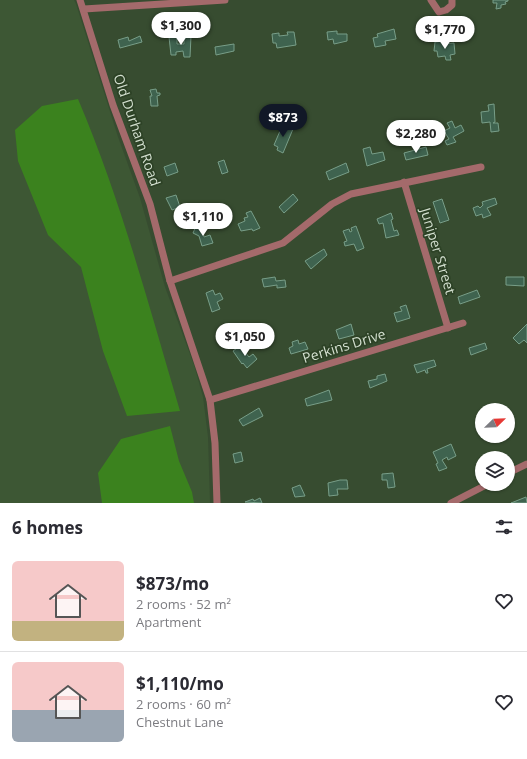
<!DOCTYPE html>
<html lang="en">
<head>
<meta charset="utf-8">
<style>
  :root { --surface:#fff; --page:#f2f2f3; --text:#2b2b33; --muted:#7c7c81; --line:#e1e1e2; --accent:#111827 }
  body { margin:0; font-family:"Open Sans",sans-serif; background:var(--page); color:var(--text); height:100vh; display:flex; flex-direction:column; font-size:15px; white-space:nowrap }
  * { box-sizing:border-box; margin:0 }
  p { font-size:13px; color:var(--muted) }
  .icon { flex:none; width:22px; height:22px; fill:none; stroke:currentColor; stroke-width:2; stroke-linecap:round; stroke-linejoin:round }
  .map { position:relative; height:503px; overflow:hidden }
  .sheet { display:flex; flex-direction:column; background:var(--surface); flex:1 }
  .sheet>* { flex:none }
  .needle { width:26px; rotate:67deg }
  .buttons { position:absolute; left:475px; top:403px; display:grid; gap:8px }
  .buttons a { display:grid; place-items:center; width:40px; height:40px; border-radius:50%; background:var(--surface); box-shadow:0 1px 3px #0004; font-size:20px }
  .price { position:absolute; translate:-50% -34px; padding:0 9px; border-radius:14px; background:#fff; color:#222; font-size:13px; line-height:26px; filter:drop-shadow(0 1px 2px #0008) }
  .price::after { content:''; position:absolute; left:50%; top:24px; width:12px; height:9px; margin-left:-6px; background:inherit; clip-path:polygon(0 0,100% 0,50% 100%) }
  .price.current { background:var(--accent); color:#fff }
  ul { padding:0; list-style:none }
  li { display:flex; align-items:center; gap:12px; height:100px; padding:0 12px }
  li+li { border-top:1px solid var(--line) }
  li span { display:grid; place-items:center; flex:none; width:112px; height:80px; border-radius:6px; color:#555 }
  li>.icon { margin-inline-start:auto }
  span .icon { width:48px; height:48px; fill:#fffc; stroke-width:1 }
  li b { font-size:17px }
  h2 { display:flex; justify-content:space-between; align-items:center; height:48px; padding:0 12px; font-size:17px }
  .map>svg:first-child { display:block }
  .built { fill:#3d5734 }
  .green { fill:#3b821e }
  .building { fill:#3f634f; stroke:#789e88 }
  .lines { fill:none; stroke-linecap:round; stroke-linejoin:round }
  .street { stroke:#a46a6b; stroke-width:7 }
  .labels { text-anchor:middle; stroke-width:3.5; stroke-linejoin:round; paint-order:stroke }
  .street-label { font-size:14px; fill:#d3dfcf; stroke:#2d4226 }
</style>
</head>
<body>
<div class="map">
<svg width="527" height="503" viewBox="0 0 527 503">
  <rect width="100%" height="100%" fill="#374c30"/>
  <polygon class="built" points="0,0 74,0 76,4 118,137 140,198 165,287 194,365 203,397 208,437 210,503 0,503"/>
  <g class="green">
    <path d="M78,99C121,200 149,306 180,411L127,416L103,351L81,267L48,235L18,161L15,130L42,106Z"/>
    <polygon points="170,426 179,461 192,492 194,503 102,503 98,473 121,439"/>
  </g>
  <g class="building">
    <polygon points="493,0 508,0 508,1 505,2 506,4 501,5 501,8 496,9 497,3 493,3"/>
    <polygon points="394,29 396,39 385,41 386,45 375,47 373,38 378,37 377,34"/>
    <polygon points="337,31 337,34 347,34 347,41 334,44 333,39 328,40 327,32"/>
    <polygon points="287,32 294,32 296,45 277,48 276,43 273,43 272,34 279,33 279,36 288,35"/>
    <polygon points="140,36 142,42 120,48 118,40 128,37 129,41"/>
    <polygon points="177,36 177,44 184,44 184,36 191,36 190,57 184,57 183,51 176,52 176,55 171,55 169,37"/>
    <polygon points="443,41 443,44 454,43 455,54 450,55 451,60 446,60 445,56 438,57 437,51 434,51 435,42"/>
    <polygon points="234,44 234,51 216,55 215,47"/>
    <polygon points="156,89 157,93 160,93 160,95 157,96 158,106 151,106 150,96 152,96 150,90"/>
    <polygon points="494,104 495,122 493,123 498,123 499,131 491,132 490,122 482,123 481,112 489,111 488,105"/>
    <polygon points="452,121 455,128 461,125 464,131 453,137 456,142 447,145 445,141 449,139 444,131 450,128 447,123"/>
    <polygon points="283,124 293,129 283,153 277,150 278,147 274,145"/>
    <polygon points="370,147 372,154 383,152 385,160 367,166 363,149"/>
    <polygon points="426,147 428,155 406,160 404,153"/>
    <polygon points="224,160 228,172 222,174 218,162"/>
    <polygon points="175,163 178,172 167,176 164,167"/>
    <polygon points="346,163 349,172 329,180 326,172"/>
    <polygon points="293,194 298,200 284,213 279,207"/>
    <polygon points="176,195 180,207 172,210 166,198"/>
    <polygon points="495,198 497,204 487,208 491,215 483,218 482,214 476,216 473,208 478,206 480,208 483,205 482,202"/>
    <polygon points="442,199 449,220 440,223 433,202"/>
    <polygon points="251,211 260,228 253,231 252,229 241,231 238,224 245,221 244,218 248,217 246,213"/>
    <polygon points="391,213 393,219 391,220 394,231 397,230 399,235 386,238 383,223 379,224 377,219"/>
    <polygon points="196,226 203,230 204,237 210,235 213,243 202,246 199,236 193,233"/>
    <polygon points="356,226 364,248 357,251 354,244 345,246 344,242 347,241 343,231 349,229 350,232 352,231 351,228"/>
    <polygon points="324,249 327,255 311,269 305,261"/>
    <polygon points="275,277 276,281 285,280 286,287 277,288 277,285 264,287 262,279"/>
    <polygon points="506,277 524,277 524,286 506,285"/>
    <polygon points="213,290 215,295 220,293 223,299 217,302 220,309 212,312 206,293"/>
    <polygon points="477,290 480,297 460,304 458,297"/>
    <polygon points="406,305 410,318 397,322 394,313 402,311 400,307"/>
    <polygon points="351,324 354,335 339,339 336,330"/>
    <polygon points="527,324 527,343 524,340 519,344 513,338"/>
    <polygon points="298,340 299,344 305,342 308,349 291,354 289,348 293,346 292,342"/>
    <polygon points="485,343 487,349 471,355 469,348"/>
    <polygon points="240,346 249,357 253,354 257,359 247,368 243,363 242,364 233,351"/>
    <polygon points="434,360 436,366 427,369 428,373 426,373 425,370 417,373 414,365"/>
    <polygon points="385,374 387,381 370,388 368,381 377,379 377,376"/>
    <polygon points="329,390 332,400 307,406 305,399"/>
    <polygon points="259,408 263,416 243,426 239,420"/>
    <polygon points="451,444 456,456 448,460 447,457 442,460 447,468 439,471 436,464 438,463 433,452"/>
    <polygon points="241,452 243,461 235,463 233,454"/>
    <polygon points="393,473 395,487 388,488 387,480 382,480 382,474"/>
    <polygon points="340,480 347,480 348,489 337,489 338,495 329,496 328,483"/>
    <polygon points="300,485 305,496 295,497 292,488"/>
    <polygon points="526,497 527,503 511,503"/>
    <polygon points="260,498 262,503 245,502 253,499 254,501"/>
  </g>
  <g class="lines">
    <g class="street">
      <polyline points="80,0 113,105 150,204 170,281 210,400 215,443 217,503"/>
      <polyline points="431,0 439,12 446,10 452,5 452,0"/>
      <polyline points="84,9 225,0"/>
      <polyline points="404,182 448,328"/>
      <polyline points="170,281 283,243 332,204 351,194 481,167"/>
      <polyline points="210,400 463,323"/>
      <polyline points="508,473 527,464"/>
      <polyline points="451,503 488,484"/>
    </g>
  </g>
  <g class="labels">
    <g class="street-label">
      <text transform="translate(137 130) rotate(71)" y="5">Old Durham Road</text>
      <text transform="translate(438 251) rotate(73)" y="5">Juniper Street</text>
      <text transform="translate(344 346) rotate(-17)" y="5">Perkins Drive</text>
    </g>
  </g>
</svg>
<div class="buttons">
<a><svg class="needle" viewBox="-14 -14 28 28"><path d="M0-13l5 13h-10z" fill="#e53935"/><path d="M0 13l5-13h-10z" fill="#7c7c81"/></svg></a>
<a><svg class="icon" aria-label="layers" viewBox="0 0 24 24"><path d="M12 4l9 5-9 5-9-5zM3 14l9 5 9-5"/></svg></a>
</div>
<b class="price" style="left:181px;top:46px">$1,300</b>
<b class="price" style="left:445px;top:50px">$1,770</b>
<b class="price current" style="left:283px;top:138px">$873</b>
<b class="price" style="left:416px;top:154px">$2,280</b>
<b class="price" style="left:203px;top:237px">$1,110</b>
<b class="price" style="left:245px;top:357px">$1,050</b>
</div>
<section class="sheet">
<h2>6 homes<svg class="icon" aria-label="filters" viewBox="0 0 24 24"><path d="M4 7h16M4 17h16"/><circle cx="9" cy="7" r="2"/><circle cx="15" cy="17" r="2"/></svg></h2>
<ul>
<li><span style="background:linear-gradient(#f6c9c9 75%,#c2b280 0)"><svg class="icon" aria-label="home" viewBox="0 0 24 24"><path d="M3 11l9-7 9 7M6 9v11h12V9"/></svg></span><div><b>$873/mo</b><p>2 rooms · 52 m²</p><p>Apartment</p></div><svg class="icon" aria-label="heart" viewBox="0 0 24 24"><path d="M12 20l-8-8c-3-5 5-10 8-4 3-6 11-1 8 4z"/></svg></li>
<li><span style="background:linear-gradient(#f6c9c9 60%,#9aa5b1 0)"><svg class="icon" aria-label="home" viewBox="0 0 24 24"><path d="M3 11l9-7 9 7M6 9v11h12V9"/></svg></span><div><b>$1,110/mo</b><p>2 rooms · 60 m²</p><p>Chestnut Lane</p></div><svg class="icon" aria-label="heart" viewBox="0 0 24 24"><path d="M12 20l-8-8c-3-5 5-10 8-4 3-6 11-1 8 4z"/></svg></li>
</ul>
</section>
</body>
</html>
